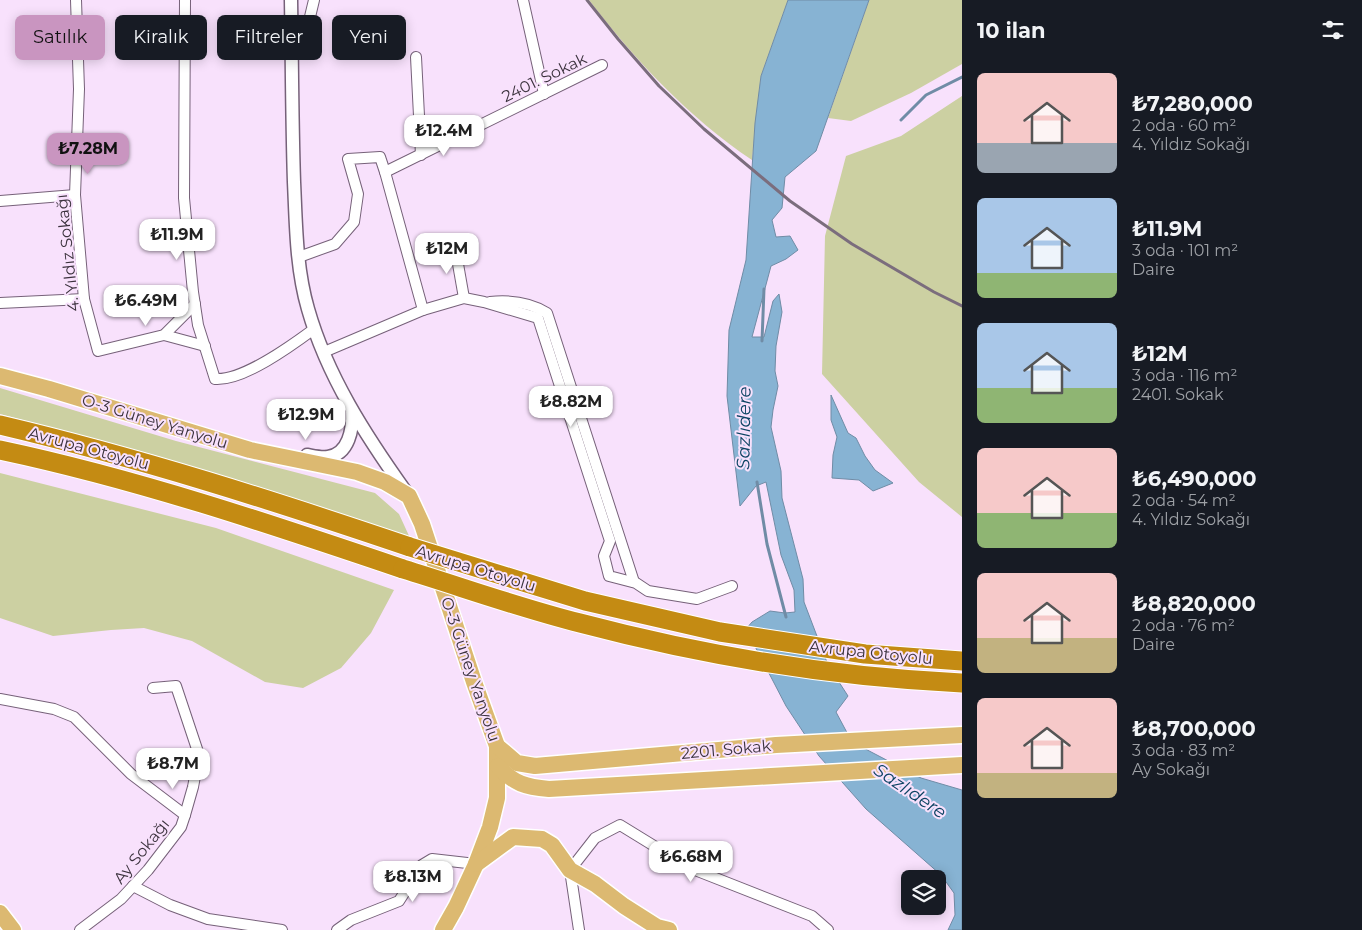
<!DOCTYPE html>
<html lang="tr">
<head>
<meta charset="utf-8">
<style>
  :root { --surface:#171b24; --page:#20242c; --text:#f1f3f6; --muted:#9ea1a6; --accent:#c995c0 }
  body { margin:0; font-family:Montserrat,sans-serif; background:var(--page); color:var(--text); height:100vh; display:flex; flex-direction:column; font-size:19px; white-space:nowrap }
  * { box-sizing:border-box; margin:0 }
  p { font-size:16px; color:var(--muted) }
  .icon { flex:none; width:28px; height:28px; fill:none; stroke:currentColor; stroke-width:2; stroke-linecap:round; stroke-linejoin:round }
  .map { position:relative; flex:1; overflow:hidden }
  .panel { display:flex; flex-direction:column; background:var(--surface); width:400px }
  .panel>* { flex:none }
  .hud { position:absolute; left:15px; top:15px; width:475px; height:45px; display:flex; gap:10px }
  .fabs { position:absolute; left:901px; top:870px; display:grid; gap:10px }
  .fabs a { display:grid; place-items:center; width:45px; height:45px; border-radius:8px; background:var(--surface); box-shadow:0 2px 12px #0003; font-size:25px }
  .price { position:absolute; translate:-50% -42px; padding:0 11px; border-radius:10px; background:#fff; color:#222; font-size:16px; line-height:32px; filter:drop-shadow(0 1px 2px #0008) }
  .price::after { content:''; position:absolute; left:50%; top:30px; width:15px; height:11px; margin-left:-8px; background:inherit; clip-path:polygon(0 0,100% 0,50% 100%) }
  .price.on { background:var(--accent); color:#111 }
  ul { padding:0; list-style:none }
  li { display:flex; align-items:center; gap:15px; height:125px; padding:0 15px }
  li span { display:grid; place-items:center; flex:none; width:140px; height:100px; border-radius:8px; color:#555 }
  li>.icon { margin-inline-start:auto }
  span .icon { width:60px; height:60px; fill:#fffc; stroke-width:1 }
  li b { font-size:21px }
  h2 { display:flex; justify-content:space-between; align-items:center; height:60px; padding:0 15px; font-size:21px }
  .tag { padding:0 18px; border-radius:8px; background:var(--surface); box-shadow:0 2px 12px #0003; font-size:18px; line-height:45px }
  .tag.on { background:var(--accent); color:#111 }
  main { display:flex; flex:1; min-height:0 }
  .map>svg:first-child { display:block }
  .green { fill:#ccd0a2 }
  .water { fill:#87b3d3; stroke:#708ca6 }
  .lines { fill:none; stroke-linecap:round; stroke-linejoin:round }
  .stream { stroke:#708ca6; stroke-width:3 }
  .minor-casing { stroke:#766179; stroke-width:12 }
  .tertiary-casing { stroke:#766179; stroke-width:15 }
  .primary-casing { stroke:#fff; stroke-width:19 }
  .motorway-casing { stroke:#fff; stroke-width:21 }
  .minor { stroke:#fff; stroke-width:10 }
  .tertiary { stroke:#fff; stroke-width:12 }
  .primary { stroke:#dcb971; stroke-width:16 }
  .motorway { stroke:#c48b13; stroke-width:19 }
  .rail { stroke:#7b6d7d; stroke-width:3 }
  .motorway-bridge-casing { stroke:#fff; stroke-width:21; stroke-linecap:butt }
  .motorway-bridge { stroke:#c48b13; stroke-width:19 }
  .labels { text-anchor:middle; stroke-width:4; stroke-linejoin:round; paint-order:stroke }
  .street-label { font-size:16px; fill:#3b323d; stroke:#f8e1fc }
  .water-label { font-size:18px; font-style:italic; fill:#0c4363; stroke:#f8e1fc }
</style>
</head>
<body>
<main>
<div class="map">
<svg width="962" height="930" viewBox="0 0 962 930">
  <rect width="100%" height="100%" fill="#f8e1fc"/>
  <g class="green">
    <path d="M589,0H788L761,76L752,160C689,118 635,60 589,0Z"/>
    <polygon points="869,0 962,0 962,64 911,93 851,121 828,118"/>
    <polygon points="962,96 962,517 919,482 822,374 825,236 846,156 901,136"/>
    <polygon points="0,388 176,441 375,493 399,514 410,538 344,515 154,455 0,414"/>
    <polygon points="0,473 216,528 394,590 371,633 341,668 303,688 265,682 192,641 144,628 111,630 53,636 0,618"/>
  </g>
  <g class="water">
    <polygon points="788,0 869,0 816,151 785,177 782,208 772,220 776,237 790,236 798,250 786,259 771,266 752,337 764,337 773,301 779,294 782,312 776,346 775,371 778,386 773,410 771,427 781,471 782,498 803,579 804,602 828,665 848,696 836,712 852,742 921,778 962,790 962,930 948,930 955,915 954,893 941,875 866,809 819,756 786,706 746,629 752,622 770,611 785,613 795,612 794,590 781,555 766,482 756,486 740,506 727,396 729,330 746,260 755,123 761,76"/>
    <polygon points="831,395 848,433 856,438 865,456 875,470 893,483 873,491 859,480 832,478 833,455 837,437 831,420"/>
  </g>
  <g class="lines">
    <g class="stream">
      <polyline points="901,120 926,95 962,77"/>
      <polyline points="762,341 764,289"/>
      <polyline points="757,482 767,544 786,617"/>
    </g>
    <g class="minor-casing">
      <g id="minor">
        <polyline points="76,0 79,89 75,195 84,299 98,351 164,335 195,304"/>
        <path d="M185,0L184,198L193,292L198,325L215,379C243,381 291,346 314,329"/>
        <polyline points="523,0 544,94"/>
        <polyline points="291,25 309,21 314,0"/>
        <polyline points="416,57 421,155"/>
        <polyline points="0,201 75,195"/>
        <polyline points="455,247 464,298"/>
        <polyline points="299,257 335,244 354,222 358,194 348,159 380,157 385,172"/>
        <path d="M490,302C510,300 529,302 547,313L634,582"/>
        <polyline points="0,303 84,299"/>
        <polyline points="423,310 385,172 602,65"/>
        <polyline points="164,335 205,346"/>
        <polyline points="324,352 423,310 464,298 484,302 538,318 610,541 604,556 609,576 636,583 648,591 697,599 732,586"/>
        <polyline points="153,688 176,686 199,755 193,787 185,815"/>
        <polyline points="0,699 54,709 74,717 131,774 185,815 181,827 148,870 121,899 80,930"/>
        <polyline points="133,886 170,905 208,919 282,930"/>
        <polyline points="337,930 351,920 399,901 422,865 432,859 476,864"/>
        <polyline points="579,930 570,870 595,838 620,825 690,868 812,916 828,930"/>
      </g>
    </g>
    <g class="tertiary-casing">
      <g id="tertiary">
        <path d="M291,0C292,61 292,121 294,182C296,224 296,268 308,309C327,376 366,436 406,492"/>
        <path d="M307,455C313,456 321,458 328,457C349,454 353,429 352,412"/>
      </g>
    </g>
    <g class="primary-casing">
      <g id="primary">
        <polyline points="0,376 49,389 250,450 357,472 385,482 409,496 422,524 474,682 497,746 497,798 490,827 476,864 456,907 443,930"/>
        <polyline points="497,746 517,763 535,766 776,745 962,735"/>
        <path d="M498,766C514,784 526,787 549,789L962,765"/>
        <polyline points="476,864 513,837 542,839 552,845 570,870 595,884 624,906 657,927 669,930"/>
        <polyline points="0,913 13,930"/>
      </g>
    </g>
    <g class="motorway-casing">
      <g id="motorway">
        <path d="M0,425C140,458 274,501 410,547"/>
        <path d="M0,450C137,479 270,524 403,569"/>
      </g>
    </g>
    <use href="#minor" class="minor"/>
    <use href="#tertiary" class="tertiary"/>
    <use href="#primary" class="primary"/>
    <use href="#motorway" class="motorway"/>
    <polyline class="rail" points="587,0 618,39 659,86 704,129 790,201 852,244 934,292 962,306"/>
    <g class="motorway-bridge-casing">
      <g id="motorway-bridge">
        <polyline points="410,547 585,601 720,632 865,654 962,661"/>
        <path d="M403,569C462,587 520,608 580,623C705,656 833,677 962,683"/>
      </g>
    </g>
    <use href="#motorway-bridge" class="motorway-bridge"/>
  </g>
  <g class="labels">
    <g class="street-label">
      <text transform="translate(544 77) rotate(-26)" y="6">2401. Sokak</text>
      <text transform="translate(67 253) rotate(-96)" y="6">4. Yıldız Sokağı</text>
      <text transform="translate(155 421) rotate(17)" y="6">O-3 Güney Yanyolu</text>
      <text transform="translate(89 448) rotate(15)" y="6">Avrupa Otoyolu</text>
      <text transform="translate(476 568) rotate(17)" y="6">Avrupa Otoyolu</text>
      <text transform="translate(871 652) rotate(6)" y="6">Avrupa Otoyolu</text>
      <text transform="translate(471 669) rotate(71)" y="6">O-3 Güney Yanyolu</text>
      <text transform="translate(726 749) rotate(-5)" y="6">2201. Sokak</text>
      <text transform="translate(141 851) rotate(-51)" y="6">Ay Sokağı</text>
    </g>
    <g class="water-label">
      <text transform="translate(744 428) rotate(-89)" y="6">Sazlıdere</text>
      <text transform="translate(910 791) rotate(34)" y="6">Sazlıdere</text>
    </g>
  </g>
</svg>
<div class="fabs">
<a><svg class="icon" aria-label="layers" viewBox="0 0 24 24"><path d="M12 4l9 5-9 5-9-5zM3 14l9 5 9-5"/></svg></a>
</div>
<b class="price" style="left:444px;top:157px">₺12.4M</b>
<b class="price on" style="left:88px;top:175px">₺7.28M</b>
<b class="price" style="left:177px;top:261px">₺11.9M</b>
<b class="price" style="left:447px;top:275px">₺12M</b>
<b class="price" style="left:146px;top:327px">₺6.49M</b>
<b class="price" style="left:571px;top:428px">₺8.82M</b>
<b class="price" style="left:306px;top:441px">₺12.9M</b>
<b class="price" style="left:173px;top:790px">₺8.7M</b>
<b class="price" style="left:691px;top:883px">₺6.68M</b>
<b class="price" style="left:413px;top:903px">₺8.13M</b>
<div class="hud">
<a class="tag on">Satılık</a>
<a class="tag">Kiralık</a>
<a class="tag">Filtreler</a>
<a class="tag">Yeni</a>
</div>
</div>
<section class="panel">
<h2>10 ilan<svg class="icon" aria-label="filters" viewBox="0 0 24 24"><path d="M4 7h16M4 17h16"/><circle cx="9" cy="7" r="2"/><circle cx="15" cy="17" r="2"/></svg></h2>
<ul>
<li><span style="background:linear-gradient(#f6c9c9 70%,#9aa5b1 0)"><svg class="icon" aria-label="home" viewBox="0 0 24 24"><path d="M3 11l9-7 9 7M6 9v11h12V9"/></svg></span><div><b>₺7,280,000</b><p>2 oda · 60 m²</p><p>4. Yıldız Sokağı</p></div></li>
<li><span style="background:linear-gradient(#a9c7e8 75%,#8fb573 0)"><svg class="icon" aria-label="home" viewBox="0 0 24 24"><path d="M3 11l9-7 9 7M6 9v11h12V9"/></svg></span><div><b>₺11.9M</b><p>3 oda · 101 m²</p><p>Daire</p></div></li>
<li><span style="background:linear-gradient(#a9c7e8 65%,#8fb573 0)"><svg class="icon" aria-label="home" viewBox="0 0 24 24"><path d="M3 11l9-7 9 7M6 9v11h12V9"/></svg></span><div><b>₺12M</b><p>3 oda · 116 m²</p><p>2401. Sokak</p></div></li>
<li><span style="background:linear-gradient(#f6c9c9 65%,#8fb573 0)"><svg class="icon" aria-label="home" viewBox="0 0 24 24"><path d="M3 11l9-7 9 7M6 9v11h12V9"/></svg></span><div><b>₺6,490,000</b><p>2 oda · 54 m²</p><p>4. Yıldız Sokağı</p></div></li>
<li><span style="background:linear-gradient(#f6c9c9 65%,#c2b280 0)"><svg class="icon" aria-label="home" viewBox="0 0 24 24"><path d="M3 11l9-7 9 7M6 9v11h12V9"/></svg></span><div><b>₺8,820,000</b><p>2 oda · 76 m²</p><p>Daire</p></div></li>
<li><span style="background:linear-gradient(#f6c9c9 75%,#c2b280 0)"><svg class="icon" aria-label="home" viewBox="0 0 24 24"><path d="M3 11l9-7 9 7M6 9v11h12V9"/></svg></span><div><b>₺8,700,000</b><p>3 oda · 83 m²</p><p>Ay Sokağı</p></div></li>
</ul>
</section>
</main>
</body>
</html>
